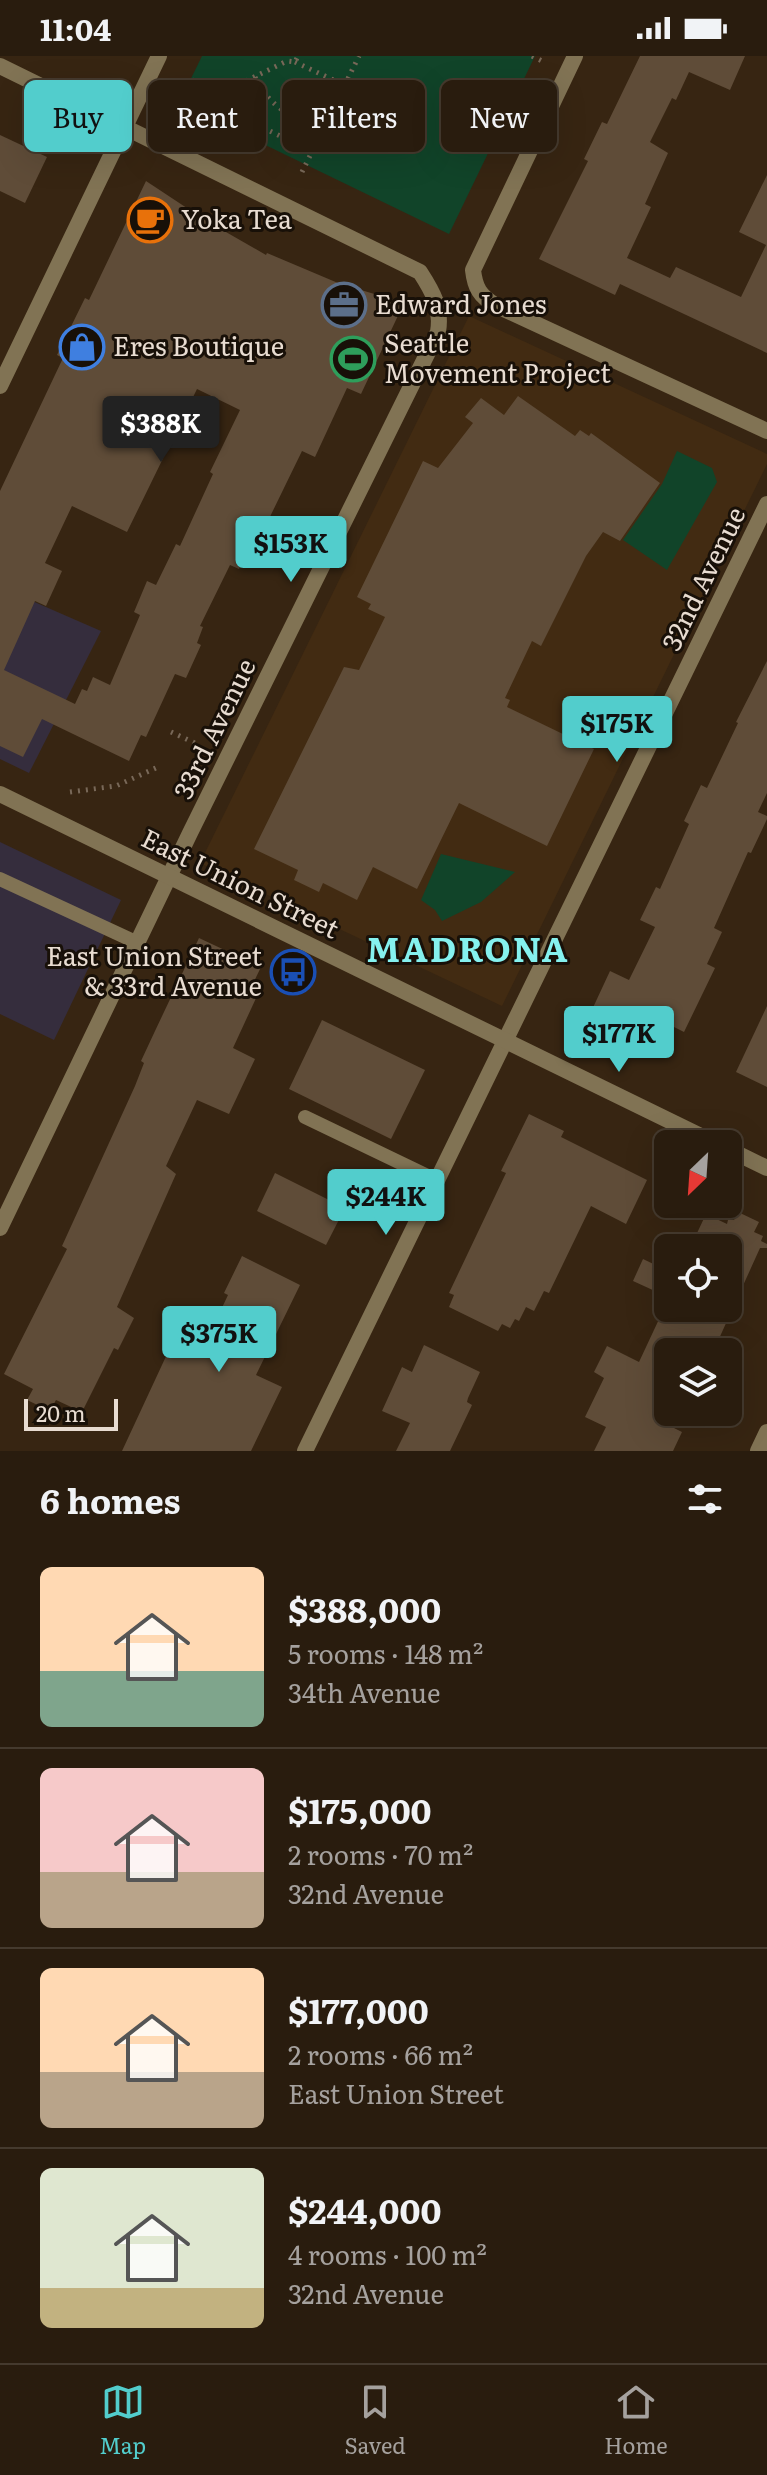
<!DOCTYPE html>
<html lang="en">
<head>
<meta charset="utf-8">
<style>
  :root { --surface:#291c0e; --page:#312517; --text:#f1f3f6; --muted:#a5a19e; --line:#453a2e; --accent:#52cdcc }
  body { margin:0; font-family:Literata,serif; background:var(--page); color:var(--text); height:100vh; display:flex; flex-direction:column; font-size:30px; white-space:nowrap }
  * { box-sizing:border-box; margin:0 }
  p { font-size:26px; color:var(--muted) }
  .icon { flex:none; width:44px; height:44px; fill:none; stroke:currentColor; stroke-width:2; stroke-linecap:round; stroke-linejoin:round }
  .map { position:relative; height:1395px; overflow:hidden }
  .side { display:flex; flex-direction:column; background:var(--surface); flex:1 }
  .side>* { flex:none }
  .hud { position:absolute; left:24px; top:24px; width:720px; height:72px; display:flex; gap:16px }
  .needle { width:52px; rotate:205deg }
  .fabs { position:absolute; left:654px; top:1074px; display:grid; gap:16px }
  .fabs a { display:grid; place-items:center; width:88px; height:88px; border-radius:12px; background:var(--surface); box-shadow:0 8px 32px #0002,0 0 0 2px var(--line); font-size:40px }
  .scale { position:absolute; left:24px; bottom:20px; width:94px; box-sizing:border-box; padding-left:8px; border:4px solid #e8dcd1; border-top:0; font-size:22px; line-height:28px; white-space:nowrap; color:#e8dcd1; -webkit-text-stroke:6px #181008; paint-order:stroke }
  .price { position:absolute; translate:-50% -68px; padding:0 18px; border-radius:8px; background:var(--accent); color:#111; font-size:26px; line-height:52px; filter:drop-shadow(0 2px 4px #0008) }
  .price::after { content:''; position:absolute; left:50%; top:48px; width:24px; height:18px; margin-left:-12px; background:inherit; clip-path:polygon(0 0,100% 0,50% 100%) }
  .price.active { background:#222; color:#fff }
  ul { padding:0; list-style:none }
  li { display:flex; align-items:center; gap:24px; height:200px; padding:0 40px }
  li+li { border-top:2px solid var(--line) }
  li span { display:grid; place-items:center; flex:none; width:224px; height:160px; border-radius:12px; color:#555 }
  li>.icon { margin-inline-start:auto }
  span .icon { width:96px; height:96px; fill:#fffc; stroke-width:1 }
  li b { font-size:34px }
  h2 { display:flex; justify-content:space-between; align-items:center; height:96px; padding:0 40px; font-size:34px }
  .tag { padding:0 28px; border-radius:12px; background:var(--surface); box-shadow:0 8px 32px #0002,0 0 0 2px var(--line); font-size:28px; line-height:72px }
  .tag.active { background:var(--accent); color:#111 }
  .status { display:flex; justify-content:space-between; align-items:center; height:56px; padding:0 40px; background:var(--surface); direction:ltr }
  .status svg { height:22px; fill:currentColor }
  .menu { display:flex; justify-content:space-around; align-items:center; height:112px; border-top:2px solid var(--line); background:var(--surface); font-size:22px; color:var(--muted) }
  .menu a { display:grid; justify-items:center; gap:4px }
  .menu .active { color:var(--accent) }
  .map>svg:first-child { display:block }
  .commercial { fill:#352d3d }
  .built { fill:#422b12 }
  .green { fill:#114429 }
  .building { fill:#5f4c38; fill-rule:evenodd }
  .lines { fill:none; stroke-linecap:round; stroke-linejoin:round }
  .path { stroke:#786858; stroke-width:5; stroke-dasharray:2 6; stroke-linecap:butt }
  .service { stroke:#817354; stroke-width:14 }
  .minor { stroke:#817354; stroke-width:16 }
  .tertiary { stroke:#817354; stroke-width:16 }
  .labels { text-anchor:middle; stroke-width:6; stroke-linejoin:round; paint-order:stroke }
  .poi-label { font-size:26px; fill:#e8dcd1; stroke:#181008; text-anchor:start }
  .street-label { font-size:26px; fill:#e8dcd1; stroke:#181008 }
  .district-label { font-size:34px; font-weight:bold; letter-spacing:2px; fill:#85f1ef; stroke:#181008 }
</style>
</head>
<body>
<div class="status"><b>11:04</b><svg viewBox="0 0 49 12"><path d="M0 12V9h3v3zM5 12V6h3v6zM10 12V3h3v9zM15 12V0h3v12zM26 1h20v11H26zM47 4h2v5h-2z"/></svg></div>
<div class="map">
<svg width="767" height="1395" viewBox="0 0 767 1395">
  <rect width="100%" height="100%" fill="#372512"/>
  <g class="commercial">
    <polygon points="0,531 101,575 29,717 0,703"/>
    <polygon points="0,786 121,844 54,984 0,958"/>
  </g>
  <polygon class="built" points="469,260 767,398 767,408 502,950 200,807"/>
  <g class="green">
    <polygon points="202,0 535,0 449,178 179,47"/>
    <polygon points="677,395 712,412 717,426 667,514 623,484 662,428"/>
    <polygon points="441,798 515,816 481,846 442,865 435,854 421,844"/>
  </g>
  <g class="building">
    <polygon points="640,0 745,0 730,34 689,16 676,44 672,42 650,86 668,97 645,148 651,151 627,202 670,222 676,211 741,241 766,189 739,176 767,119 767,297 620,228 615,239 539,203 588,105 584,103 602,66 607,68"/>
    <polygon points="0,79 47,101 25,147 0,135"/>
    <path d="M146,125L205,164L266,199L267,197L338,227L404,247L361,338L347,332L315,401L302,395L265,471L260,469L239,513L230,509L200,570L203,571L197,587L201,589L186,622L175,618L146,681L141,679L129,705L42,663L23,701L0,690V435L63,302L57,299L85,242L89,244ZM197,333L240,354L210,416L213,418L180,490L176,488L156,529L147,525L134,556L140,559L110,629L93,621L87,635L82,633L75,648L4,614L35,545L46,550L62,515L45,507L72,450L127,476Z"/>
    <polygon points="518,340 575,380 580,374 589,380 591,377 660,427 620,485 603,476 586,500 541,590 532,585 505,642 510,644 507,651 594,693 547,790 459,747 417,833 373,811 357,844 323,827 319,836 294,824 298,814 254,793 344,611 359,614 385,561 368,553 371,548 357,541 423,405 438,412 473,367 465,361 481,342 504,359"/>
    <polygon points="767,605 767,737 758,756 767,760 767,763 751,797 748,796 714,872 722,876 707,908 715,912 684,976 672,970 662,992 590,958 610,915 629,924 655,871 640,864 656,831 660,833 689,768 684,765 701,729 707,732 738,667 736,666"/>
    <polygon points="199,882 261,911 249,936 257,940 233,992 255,1003 229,1058 197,1044 166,1110 176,1118 117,1251 134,1262 118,1294 114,1292 82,1356 56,1344 50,1355 27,1344 33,1333 4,1318 67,1193 62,1190 135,1030 144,1007 141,1005 155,975"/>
    <polygon points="767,950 767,1031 736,1016"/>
    <polygon points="322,964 425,1014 391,1083 289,1033"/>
    <polygon points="529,1058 564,1075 561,1081 647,1124 626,1168 591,1150 549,1237 544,1235 534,1255 526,1251 519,1265 515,1263 510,1272 502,1268 498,1275 449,1251 454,1239 449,1237 506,1117 501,1115"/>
    <polygon points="275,1117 345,1152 326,1189 257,1155"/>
    <polygon points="738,1156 759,1166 754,1176 763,1180 761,1185 767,1188 767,1192 760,1192 713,1296 668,1296 668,1356 680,1356 672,1371 682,1376 673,1395 594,1395 606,1371 585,1361 604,1322 594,1316 607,1290 639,1306 668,1244 668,1252 728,1252 728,1192 690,1192 706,1158 727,1168 728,1164 734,1164"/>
    <polygon points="242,1200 300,1229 256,1319 282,1331 251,1395 122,1395 175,1281 179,1278 204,1290 228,1239 224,1237"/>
    <polygon points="643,1203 668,1215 668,1241 633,1225"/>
    <polygon points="424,1289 480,1316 468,1342 467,1346 472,1349 450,1395 396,1395 410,1367 382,1355 402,1311 412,1316"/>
  </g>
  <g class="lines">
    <g class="path">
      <polyline points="532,0 542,5"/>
      <polyline points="295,6 344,29"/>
      <path d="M255,21C269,51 293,62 322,75"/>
      <polyline points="192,24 221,37 238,60 312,95"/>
      <polyline points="206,70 221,37 287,5 295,6 298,0"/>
      <polyline points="302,116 359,0"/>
      <polyline points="171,676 197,688"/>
      <polyline points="70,736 116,730 158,711"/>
    </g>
    <g class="service">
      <polyline points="0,823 138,887"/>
      <polyline points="305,1061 436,1124"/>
    </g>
    <g class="minor">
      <path d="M575,0L473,214C475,232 480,240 495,249L767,375"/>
      <path d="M0,10L420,216C433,236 442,252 438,276L190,777L0,1172"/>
      <polyline points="305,1395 767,448"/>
      <polyline points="758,1395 767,1376"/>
    </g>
    <g class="tertiary">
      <polyline points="0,330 159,0"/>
      <polyline points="0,738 717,1088"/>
      <polyline points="728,1093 767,1112"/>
    </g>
  </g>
  <defs>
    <g id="cafe-ring" transform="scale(2.3)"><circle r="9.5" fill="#181008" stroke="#e8710a" stroke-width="1.5"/><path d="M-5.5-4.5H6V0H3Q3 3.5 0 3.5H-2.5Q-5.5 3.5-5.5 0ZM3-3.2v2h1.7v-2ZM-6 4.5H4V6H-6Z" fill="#e8710a"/></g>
    <g id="office-ring" transform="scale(2.3)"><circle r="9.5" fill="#181008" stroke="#5c6f8a" stroke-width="1.5"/><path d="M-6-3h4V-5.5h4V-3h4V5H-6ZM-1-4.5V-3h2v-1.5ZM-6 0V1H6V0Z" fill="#5c6f8a"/></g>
    <g id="shop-ring" transform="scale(2.3)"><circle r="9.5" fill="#181008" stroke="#3f7fe0" stroke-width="1.5"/><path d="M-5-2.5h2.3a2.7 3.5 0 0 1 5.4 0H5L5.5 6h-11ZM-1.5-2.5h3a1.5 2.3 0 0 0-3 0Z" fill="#3f7fe0"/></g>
    <g id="stadium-ring" transform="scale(2.3)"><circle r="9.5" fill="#181008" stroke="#2e9e5b" stroke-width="1.5"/><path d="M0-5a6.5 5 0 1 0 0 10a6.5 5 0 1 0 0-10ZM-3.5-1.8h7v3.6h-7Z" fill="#2e9e5b"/></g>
    <g id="bus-ring" transform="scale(2.3)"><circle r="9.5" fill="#181008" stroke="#1a4fb4" stroke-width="1.5"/><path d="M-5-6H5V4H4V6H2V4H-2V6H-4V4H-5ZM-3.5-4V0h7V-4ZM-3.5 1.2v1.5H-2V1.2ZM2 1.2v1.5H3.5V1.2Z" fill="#1a4fb4"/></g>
  </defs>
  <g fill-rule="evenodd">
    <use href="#cafe-ring" x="150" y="164"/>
    <use href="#office-ring" x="344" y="249"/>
    <use href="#shop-ring" x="82" y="291"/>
    <use href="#stadium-ring" x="353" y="303"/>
    <use href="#bus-ring" x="293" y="916"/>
  </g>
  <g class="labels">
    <g class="poi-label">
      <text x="181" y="173">Yoka Tea</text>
      <text x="375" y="258">Edward Jones</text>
      <text x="384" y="297">Seattle<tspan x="384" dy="30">Movement Project</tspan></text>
      <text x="113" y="300">Eres Boutique</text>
      <text x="262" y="910" text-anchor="end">East Union Street<tspan x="262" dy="30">&amp; 33rd Avenue</tspan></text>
    </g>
    <g class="street-label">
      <text transform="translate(704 523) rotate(-64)" y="9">32nd Avenue</text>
      <text transform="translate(215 673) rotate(-64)" y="9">33rd Avenue</text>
      <text transform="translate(240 828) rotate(26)" y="9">East Union Street</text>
    </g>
    <g class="district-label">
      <text x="468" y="906">MADRONA</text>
    </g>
  </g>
</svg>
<div class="fabs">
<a><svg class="needle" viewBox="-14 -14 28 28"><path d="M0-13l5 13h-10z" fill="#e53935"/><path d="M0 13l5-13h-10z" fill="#a5a19e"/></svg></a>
<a><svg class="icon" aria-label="locate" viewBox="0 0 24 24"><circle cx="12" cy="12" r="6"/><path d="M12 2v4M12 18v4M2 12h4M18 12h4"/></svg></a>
<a><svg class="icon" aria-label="layers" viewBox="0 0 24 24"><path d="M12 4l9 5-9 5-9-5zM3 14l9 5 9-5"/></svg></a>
</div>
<div class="scale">20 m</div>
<b class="price active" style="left:161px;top:408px">$388K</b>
<b class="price" style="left:291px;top:528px">$153K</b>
<b class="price" style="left:617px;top:708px">$175K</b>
<b class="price" style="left:619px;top:1018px">$177K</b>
<b class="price" style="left:386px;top:1181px">$244K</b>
<b class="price" style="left:219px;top:1318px">$375K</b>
<div class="hud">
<a class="tag active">Buy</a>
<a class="tag">Rent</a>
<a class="tag">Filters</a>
<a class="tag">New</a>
</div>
</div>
<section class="side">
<h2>6 homes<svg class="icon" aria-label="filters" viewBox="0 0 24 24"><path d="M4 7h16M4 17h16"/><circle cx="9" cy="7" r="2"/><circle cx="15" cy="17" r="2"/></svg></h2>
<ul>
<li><span style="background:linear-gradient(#ffd9b3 65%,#7fa58c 0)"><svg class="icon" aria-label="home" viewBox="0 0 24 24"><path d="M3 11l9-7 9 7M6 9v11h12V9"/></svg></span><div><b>$388,000</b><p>5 rooms · 148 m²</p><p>34th Avenue</p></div></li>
<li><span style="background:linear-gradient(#f6c9c9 65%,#b9a48a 0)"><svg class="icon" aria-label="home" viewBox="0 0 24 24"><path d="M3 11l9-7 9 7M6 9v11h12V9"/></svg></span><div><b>$175,000</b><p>2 rooms · 70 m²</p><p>32nd Avenue</p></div></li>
<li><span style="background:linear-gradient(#ffd9b3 65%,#b9a48a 0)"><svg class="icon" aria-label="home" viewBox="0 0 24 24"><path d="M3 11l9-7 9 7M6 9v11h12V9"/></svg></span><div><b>$177,000</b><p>2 rooms · 66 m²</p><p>East Union Street</p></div></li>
<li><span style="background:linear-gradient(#dfe7d0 75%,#c2b280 0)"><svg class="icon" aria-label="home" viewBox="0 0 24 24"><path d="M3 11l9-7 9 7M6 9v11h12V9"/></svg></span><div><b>$244,000</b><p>4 rooms · 100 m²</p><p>32nd Avenue</p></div></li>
</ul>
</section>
<nav class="menu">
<a class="active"><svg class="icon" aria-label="map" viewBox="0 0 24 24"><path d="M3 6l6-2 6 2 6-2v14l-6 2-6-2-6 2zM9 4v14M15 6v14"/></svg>Map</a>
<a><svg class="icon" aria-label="saved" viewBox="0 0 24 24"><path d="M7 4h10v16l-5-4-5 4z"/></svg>Saved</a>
<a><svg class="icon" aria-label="home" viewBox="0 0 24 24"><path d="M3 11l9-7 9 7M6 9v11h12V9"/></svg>Home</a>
</nav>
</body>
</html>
